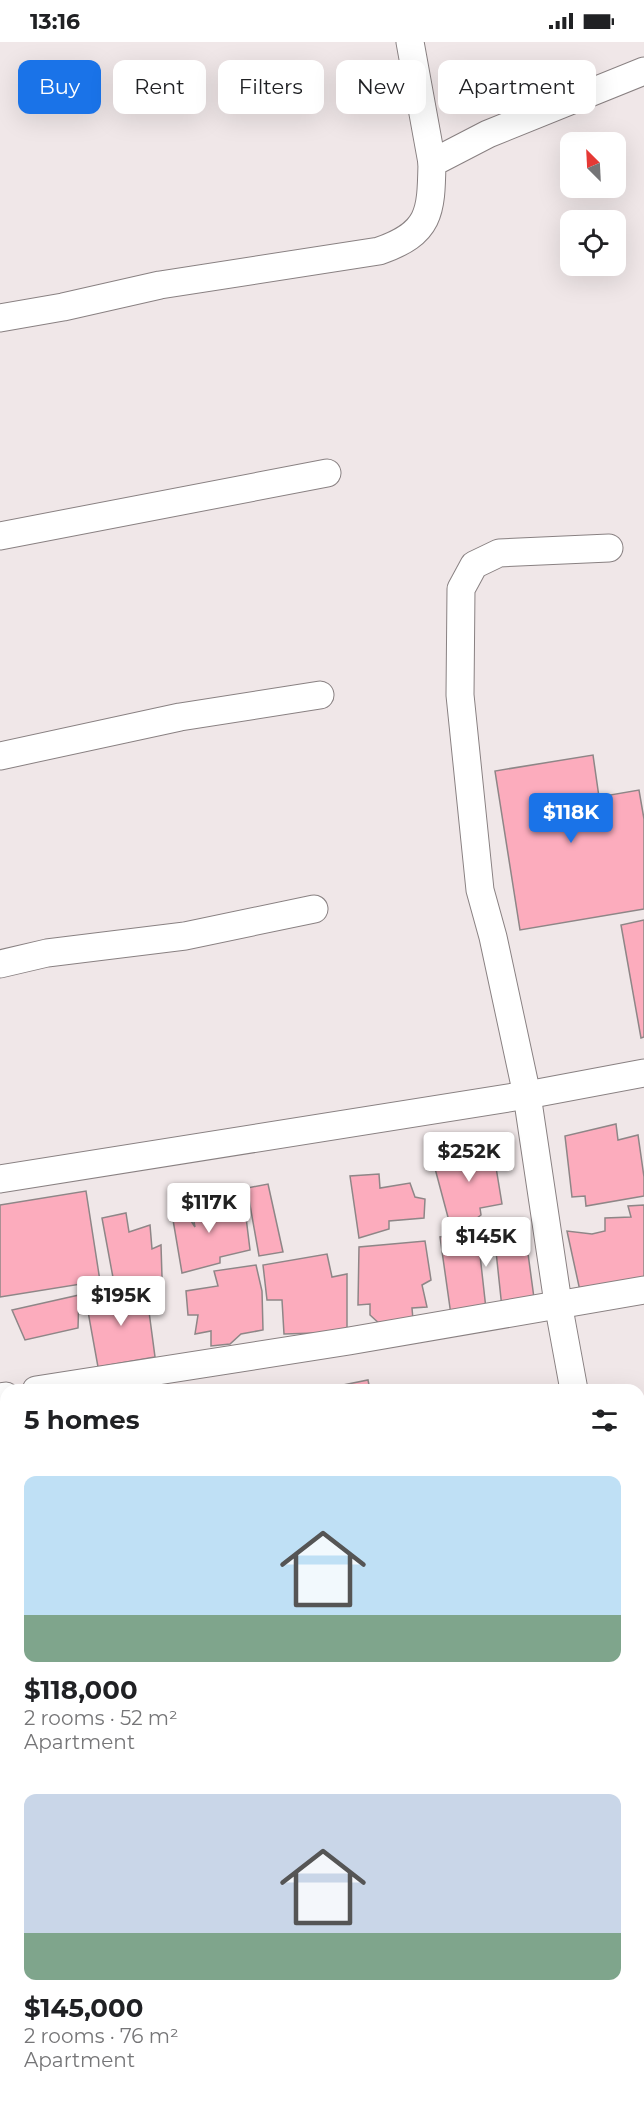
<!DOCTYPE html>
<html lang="en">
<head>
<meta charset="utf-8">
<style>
  :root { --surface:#fff; --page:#f6f6f6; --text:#202124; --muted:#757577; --accent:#1a73e8 }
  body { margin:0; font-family:Montserrat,sans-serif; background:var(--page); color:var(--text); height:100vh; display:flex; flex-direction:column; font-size:22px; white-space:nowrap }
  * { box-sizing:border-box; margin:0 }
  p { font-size:20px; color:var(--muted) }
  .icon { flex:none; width:33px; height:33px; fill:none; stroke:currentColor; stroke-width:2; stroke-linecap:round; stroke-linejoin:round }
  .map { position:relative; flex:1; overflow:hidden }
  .details { position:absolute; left:0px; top:1342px; width:645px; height:722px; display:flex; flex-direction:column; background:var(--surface); border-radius:18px 18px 0 0; box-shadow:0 6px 24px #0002 }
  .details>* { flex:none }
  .banner { position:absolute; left:18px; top:18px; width:609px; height:54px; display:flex; gap:12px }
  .needle { width:39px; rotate:336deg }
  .buttons { position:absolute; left:560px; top:90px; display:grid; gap:12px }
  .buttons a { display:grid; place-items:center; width:66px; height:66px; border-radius:12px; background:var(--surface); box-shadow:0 6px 24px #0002; font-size:30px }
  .price { position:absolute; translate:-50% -51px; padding:0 14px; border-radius:6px; background:#fff; color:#222; font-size:20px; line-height:39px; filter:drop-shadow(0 2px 3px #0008) }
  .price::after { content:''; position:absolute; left:50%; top:36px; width:18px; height:14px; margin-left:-9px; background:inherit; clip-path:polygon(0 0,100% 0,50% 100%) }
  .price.on { background:var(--accent); color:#fff }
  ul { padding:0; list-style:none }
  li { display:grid; align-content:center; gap:12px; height:318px; padding:0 24px }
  li span { display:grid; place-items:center; height:186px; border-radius:12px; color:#555 }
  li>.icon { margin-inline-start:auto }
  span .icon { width:108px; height:108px; fill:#fffc; stroke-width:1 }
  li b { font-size:26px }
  h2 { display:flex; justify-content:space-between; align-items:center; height:72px; padding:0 24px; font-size:26px }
  .pill { padding:0 21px; border-radius:12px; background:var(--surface); box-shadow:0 6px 24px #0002; font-size:21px; line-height:54px }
  .pill.on { background:var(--accent); color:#fff }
  .status { display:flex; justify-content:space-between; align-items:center; height:42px; padding:0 30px; background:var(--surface); direction:ltr }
  .status svg { height:16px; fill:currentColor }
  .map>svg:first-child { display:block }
  .building { fill:#fcacbd; stroke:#8e8687; stroke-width:1.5 }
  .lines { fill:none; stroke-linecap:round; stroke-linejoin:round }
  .street-casing { stroke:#898182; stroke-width:29 }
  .street { stroke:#fff; stroke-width:27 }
</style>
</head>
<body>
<div class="status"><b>13:16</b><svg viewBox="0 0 49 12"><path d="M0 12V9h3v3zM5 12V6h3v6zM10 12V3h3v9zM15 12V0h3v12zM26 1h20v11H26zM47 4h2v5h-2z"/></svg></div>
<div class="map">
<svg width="644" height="2063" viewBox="0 0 644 2063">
  <rect width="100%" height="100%" fill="#f0e7e8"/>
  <g class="building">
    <polygon points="593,713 599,755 639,748 644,777 644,867 520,888 495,729"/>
    <polygon points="644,878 644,995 641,996 621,883"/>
    <polygon points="616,1082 618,1098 638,1093 644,1135 644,1154 586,1164 585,1154 572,1155 565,1094"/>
    <polygon points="492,1101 502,1162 480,1166 481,1173 469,1182 449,1179 433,1119"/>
    <polygon points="379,1132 380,1146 410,1141 415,1155 425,1157 424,1176 389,1179 389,1187 359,1196 350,1134"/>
    <polygon points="268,1142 283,1210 259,1214 247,1146"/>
    <polygon points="86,1149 100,1239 0,1255 0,1163"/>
    <polygon points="215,1153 219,1173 245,1167 250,1208 220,1215 220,1221 182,1231 172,1172 184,1168 195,1185 189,1155"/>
    <polygon points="644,1163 644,1240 580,1249 567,1189 592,1192 605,1189 605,1176 631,1175 628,1164"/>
    <polygon points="126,1171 129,1190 150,1183 152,1207 161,1203 162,1235 114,1241 102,1176"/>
    <polygon points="524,1182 534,1256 502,1266 495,1200 479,1204 486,1267 451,1273 440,1195"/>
    <polygon points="425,1199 431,1238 422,1243 427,1265 412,1266 413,1278 382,1284 370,1273 370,1262 358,1263 359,1205"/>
    <polygon points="327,1212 332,1235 347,1232 347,1290 284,1292 282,1258 267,1258 263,1223"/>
    <polygon points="256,1223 262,1249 263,1288 241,1292 230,1302 211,1304 211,1289 195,1292 198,1273 188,1273 186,1249 218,1244 214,1229"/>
    <polygon points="146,1247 155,1315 98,1325 85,1253"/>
    <polygon points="79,1253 78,1286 25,1298 12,1268"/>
    <polygon points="368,1338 370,1348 329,1348 328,1346"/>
    <polygon points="644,1380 644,1435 639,1394 639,1381"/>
    <polygon points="644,1558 644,1585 639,1586 639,1559"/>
    <polygon points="644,1698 644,1747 639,1747 639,1699"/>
    <polygon points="356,2058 415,2058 416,2063 356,2063"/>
    <rect x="595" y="2058" width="35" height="5"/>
  </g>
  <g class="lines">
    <g class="street-casing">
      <g id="street">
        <polyline points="410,0 432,121"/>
        <path d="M0,276L63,265L160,243L379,209C431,191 431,170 432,121L488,92L644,29"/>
        <polyline points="0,494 327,431"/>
        <polyline points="0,714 180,675 320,653"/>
        <polyline points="0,922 47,911 185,894 314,867"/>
        <polyline points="0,1137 527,1053 644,1031"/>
        <polyline points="36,1348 349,1299 644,1248"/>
        <polyline points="574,1348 558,1261 527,1053 493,895 480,848 460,653 461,547 474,523 499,511 609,506"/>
        <polyline points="0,1355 6,1354"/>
        <polyline points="0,1469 6,1491"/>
        <polyline points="639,1488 644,1488"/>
        <polyline points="0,1598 6,1597"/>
        <polyline points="639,1782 644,1781"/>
        <polyline points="0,1895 6,1894"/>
        <polyline points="550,2058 551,2063"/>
      </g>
    </g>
    <use href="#street" class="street"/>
  </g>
</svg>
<div class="buttons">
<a><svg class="needle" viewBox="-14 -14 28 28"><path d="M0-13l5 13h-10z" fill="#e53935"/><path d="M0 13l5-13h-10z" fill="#757577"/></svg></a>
<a><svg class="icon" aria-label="locate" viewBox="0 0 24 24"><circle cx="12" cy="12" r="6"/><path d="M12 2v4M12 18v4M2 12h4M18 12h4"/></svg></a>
</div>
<b class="price on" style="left:571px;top:802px">$118K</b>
<b class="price" style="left:469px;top:1141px">$252K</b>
<b class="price" style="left:209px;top:1192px">$117K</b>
<b class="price" style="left:486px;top:1226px">$145K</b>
<b class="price" style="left:121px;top:1285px">$195K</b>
<div class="banner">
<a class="pill on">Buy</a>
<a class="pill">Rent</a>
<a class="pill">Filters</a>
<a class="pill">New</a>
<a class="pill">Apartment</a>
</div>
<section class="details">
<h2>5 homes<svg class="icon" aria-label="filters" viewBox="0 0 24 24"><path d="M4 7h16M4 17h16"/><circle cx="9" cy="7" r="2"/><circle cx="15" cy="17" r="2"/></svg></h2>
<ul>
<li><span style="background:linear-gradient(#bfe0f5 75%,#7fa58c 0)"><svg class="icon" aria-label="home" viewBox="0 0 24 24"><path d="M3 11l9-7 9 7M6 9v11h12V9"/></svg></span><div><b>$118,000</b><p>2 rooms · 52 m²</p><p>Apartment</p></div></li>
<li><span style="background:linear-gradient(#c9d6e8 75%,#7fa58c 0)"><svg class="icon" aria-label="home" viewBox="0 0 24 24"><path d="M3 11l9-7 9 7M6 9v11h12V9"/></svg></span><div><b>$145,000</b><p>2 rooms · 76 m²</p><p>Apartment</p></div></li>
</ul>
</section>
</div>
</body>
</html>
